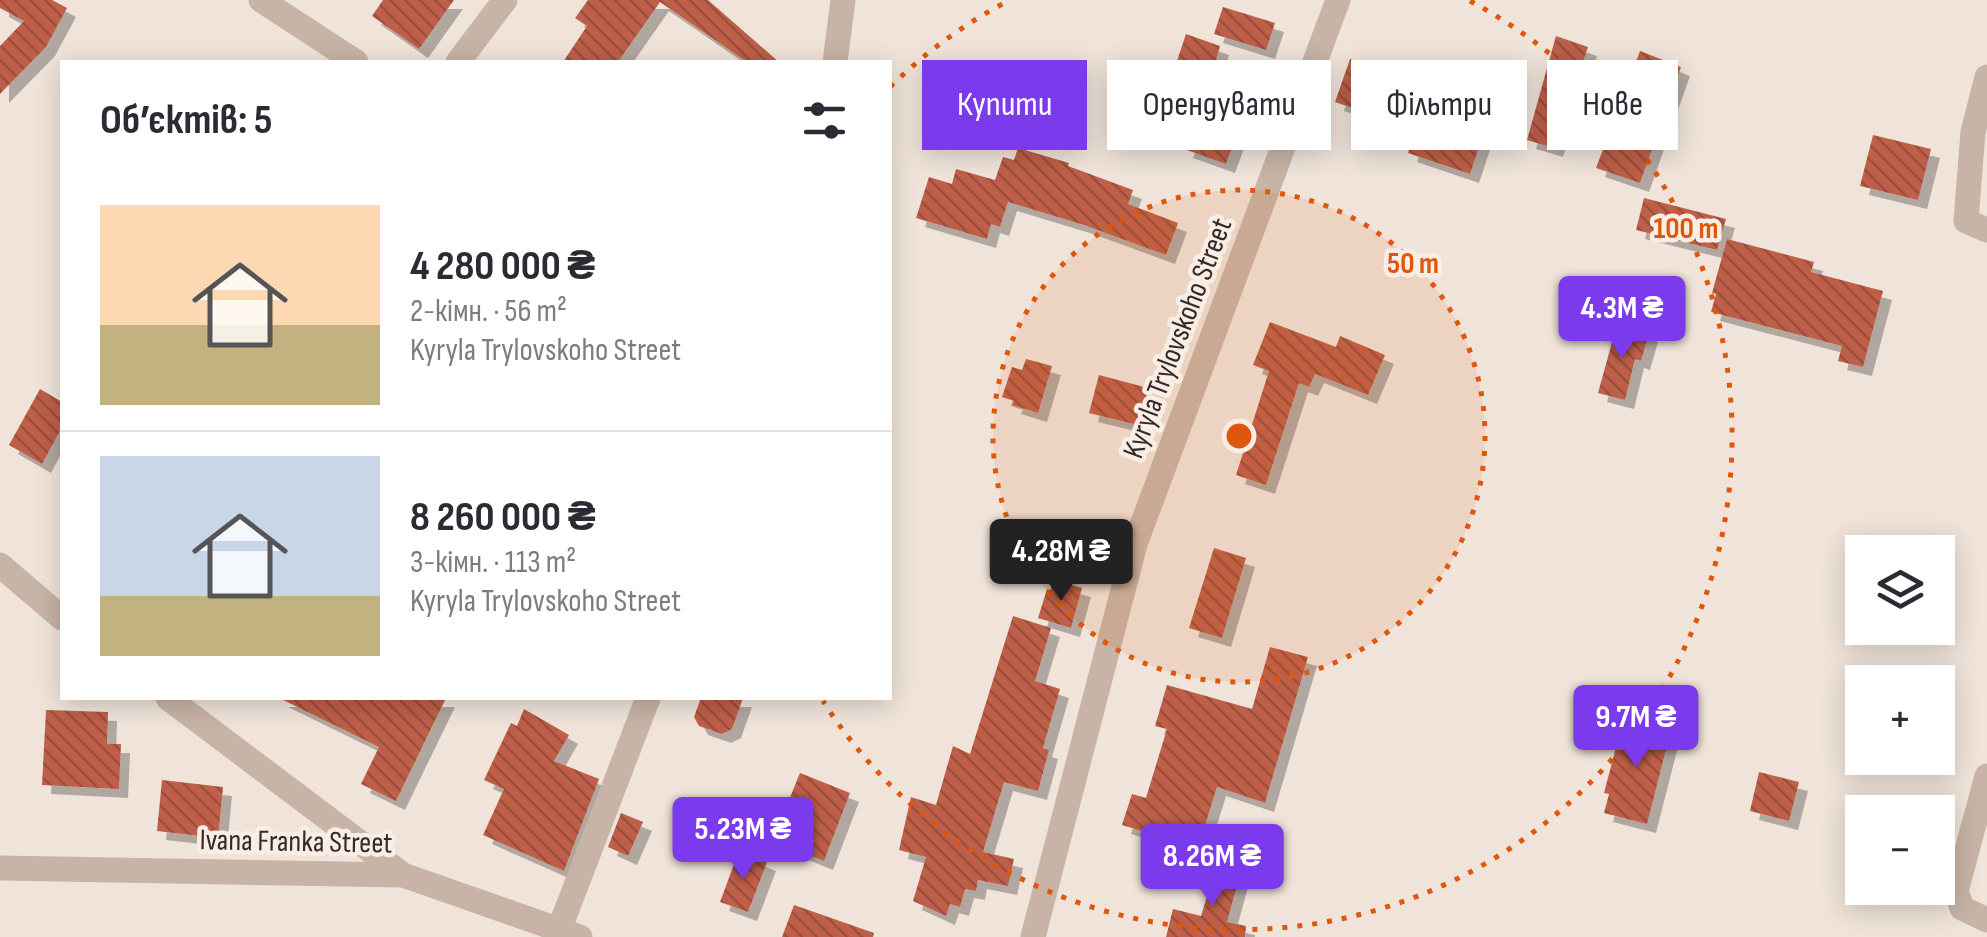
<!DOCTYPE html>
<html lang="uk">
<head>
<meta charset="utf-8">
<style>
  :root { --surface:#fff; --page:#f7f7f7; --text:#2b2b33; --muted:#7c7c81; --line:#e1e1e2; --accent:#7c3aed }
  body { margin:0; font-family:"Sofia Sans Condensed",sans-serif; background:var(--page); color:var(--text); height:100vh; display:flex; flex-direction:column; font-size:38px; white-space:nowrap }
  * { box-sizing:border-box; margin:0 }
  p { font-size:32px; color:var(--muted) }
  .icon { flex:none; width:55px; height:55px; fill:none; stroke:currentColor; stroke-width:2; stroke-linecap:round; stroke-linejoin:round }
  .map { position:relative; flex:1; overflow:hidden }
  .sheet { position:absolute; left:60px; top:60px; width:832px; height:640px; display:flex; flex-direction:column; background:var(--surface); border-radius:0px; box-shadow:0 5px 25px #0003 }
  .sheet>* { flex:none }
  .guide { position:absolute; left:922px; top:60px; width:912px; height:90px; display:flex; gap:20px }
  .controls { position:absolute; left:1845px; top:535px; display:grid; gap:20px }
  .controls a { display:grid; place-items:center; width:110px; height:110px; border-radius:0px; background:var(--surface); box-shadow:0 5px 25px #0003; font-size:50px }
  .price { position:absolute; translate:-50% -85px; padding:0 22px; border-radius:10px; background:var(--accent); color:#fff; font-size:32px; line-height:65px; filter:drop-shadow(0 2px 5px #0008) }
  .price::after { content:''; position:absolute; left:50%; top:60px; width:30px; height:22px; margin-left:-15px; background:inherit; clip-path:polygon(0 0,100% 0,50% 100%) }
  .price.selected { background:#222; color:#fff }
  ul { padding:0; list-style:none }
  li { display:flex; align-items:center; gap:30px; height:250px; padding:0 40px }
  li+li { border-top:2px solid var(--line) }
  li span { display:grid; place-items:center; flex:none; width:280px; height:200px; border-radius:0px; color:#555 }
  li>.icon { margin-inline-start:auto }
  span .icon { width:120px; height:120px; fill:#fffc; stroke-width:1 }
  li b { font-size:42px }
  h2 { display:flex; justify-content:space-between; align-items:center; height:120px; padding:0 40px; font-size:42px }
  .chip { padding:0 35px; border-radius:0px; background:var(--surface); box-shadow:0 5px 25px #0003; font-size:35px; line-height:90px }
  .chip.selected { background:var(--accent); color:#fff }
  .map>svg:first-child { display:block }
  .building { fill:url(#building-back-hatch); filter:url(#shadow) }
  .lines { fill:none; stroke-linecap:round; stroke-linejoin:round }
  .minor { stroke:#c7b4a6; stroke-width:25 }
  .ring { fill:none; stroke:#df570d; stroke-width:5; stroke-dasharray:5 10 }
  .labels { text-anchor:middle; stroke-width:9; stroke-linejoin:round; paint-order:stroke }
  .street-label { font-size:30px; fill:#342a27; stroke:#f8eee6 }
  .centre { fill:#df570d; stroke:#f8eee6; stroke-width:5 }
  .ring-label { font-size:30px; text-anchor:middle; font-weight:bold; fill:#df570d; stroke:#f8eee6; stroke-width:9; stroke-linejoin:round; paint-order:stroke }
</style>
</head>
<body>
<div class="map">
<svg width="1987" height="937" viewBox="0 0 1987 937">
  <defs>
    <pattern id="building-back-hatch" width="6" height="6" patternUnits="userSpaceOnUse" patternTransform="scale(2.5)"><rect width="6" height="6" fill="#bf5f48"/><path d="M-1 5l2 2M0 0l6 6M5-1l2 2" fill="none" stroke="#9c4f3c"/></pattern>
    <filter id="shadow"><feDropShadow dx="9" dy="9" stdDeviation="0" flood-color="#0004"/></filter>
  </defs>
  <rect width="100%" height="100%" fill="#f0e4da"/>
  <g class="building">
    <polygon points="0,0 52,0 67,8 46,47 0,94 0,46 24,21 0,8"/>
    <polygon points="383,0 454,0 419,49 372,16"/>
    <polygon points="588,0 708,0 779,62 747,62 660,2 618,62 563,62 587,26 575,18"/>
    <polygon points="1223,7 1275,23 1266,50 1214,34"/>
    <polygon points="1186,34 1220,46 1205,101 1167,91"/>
    <polygon points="1556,36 1588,47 1554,148 1527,140"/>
    <polygon points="1640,51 1681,67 1640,183 1596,168"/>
    <polygon points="1350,59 1485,107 1474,135 1482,138 1470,174 1408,153 1416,130 1335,102"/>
    <polygon points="1194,122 1236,137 1226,164 1184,149"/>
    <polygon points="1873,135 1931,149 1918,200 1860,186"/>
    <polygon points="1018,148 1069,163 1068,166 1133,190 1128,204 1178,223 1166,255 1084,225 1008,202 1000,227 991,224 987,239 916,218 929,177 952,184 956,169 995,180 1003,157 1014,160"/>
    <polygon points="1644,198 1726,219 1717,250 1636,230"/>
    <polygon points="1727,239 1814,262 1811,272 1883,291 1863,367 1838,361 1842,346 1711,312 1716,294 1712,293"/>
    <polygon points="1270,322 1336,347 1340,336 1385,355 1368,395 1315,374 1309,387 1299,383 1266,485 1236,475 1269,371 1253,365"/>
    <polygon points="1617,324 1649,333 1641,361 1635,359 1625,400 1598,393"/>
    <polygon points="1026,359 1052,366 1038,413 1012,405 1014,401 1002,397 1012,367 1022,370"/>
    <polygon points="1099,375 1148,388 1138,425 1089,413"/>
    <polygon points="40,389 62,402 62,427 42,464 9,445"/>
    <polygon points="1214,548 1246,558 1222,638 1189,628"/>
    <polygon points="1053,580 1082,588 1071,628 1038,618 1047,589 1050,591"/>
    <polygon points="1013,616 1051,628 1035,681 1060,689 1043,748 1049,750 1038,791 1004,782 983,852 1014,859 1008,886 978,880 976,891 965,889 960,907 950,904 946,916 913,901 926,857 899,850 911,797 936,805 953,746 970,754"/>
    <polygon points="1270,647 1308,657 1265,803 1217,787 1198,848 1122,825 1132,794 1146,798 1167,729 1155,726 1167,685 1252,709"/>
    <polygon points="279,698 446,698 396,801 361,784 379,747"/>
    <polygon points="701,698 743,698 732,729 722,734 699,726 694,717"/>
    <polygon points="524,709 569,735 554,761 599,779 564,871 483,835 504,789 484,780 511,723 517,726"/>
    <polygon points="46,710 108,712 107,744 121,744 119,789 42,785"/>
    <polygon points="1624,717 1671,730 1647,824 1604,813 1609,794 1604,793"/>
    <polygon points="1759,772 1799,782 1789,821 1750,811"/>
    <polygon points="800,773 850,793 824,861 797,850 808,823 784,812"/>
    <polygon points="162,780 223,787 218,838 157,831"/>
    <polygon points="621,813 643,822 628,856 608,847"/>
    <polygon points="739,851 767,862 748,912 720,902"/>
    <polygon points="1218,860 1242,867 1227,922 1246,926 1245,937 1166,937 1173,909 1201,916"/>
    <polygon points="794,905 874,933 873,937 782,937"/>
  </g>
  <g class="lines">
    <g class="minor">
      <polyline points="261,0 356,62"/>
      <polyline points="458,62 505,0"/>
      <polyline points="835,62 843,0"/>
      <polyline points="1987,77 1973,132 1966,221 1987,230"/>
      <polyline points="0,565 62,618"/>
      <polyline points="168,698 403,875"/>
      <polyline points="1987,776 1956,891 1962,908 1987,920"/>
      <polyline points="0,868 403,875 580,937"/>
      <polyline points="559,930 648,698"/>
      <polyline points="1033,937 1135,544 1338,0"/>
    </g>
  </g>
  <circle cx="1239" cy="436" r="246" fill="#df570d" fill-opacity=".12"/>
  <g class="ring">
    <circle cx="1239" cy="436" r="246"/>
    <path d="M890 87A493 493 0 0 1 1008 1M1470 1A493 493 0 1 1 823 701"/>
  </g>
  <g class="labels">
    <g class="street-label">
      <text transform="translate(1177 338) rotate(-69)" y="10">Kyryla Trylovskoho Street</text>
      <text transform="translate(296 841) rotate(1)" y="10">Ivana Franka Street</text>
    </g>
  </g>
  <circle cx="1239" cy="436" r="15" class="centre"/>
  <g class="ring-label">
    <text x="1686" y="238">100 m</text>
    <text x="1413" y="273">50 m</text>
  </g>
</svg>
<div class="controls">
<a><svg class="icon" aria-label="layers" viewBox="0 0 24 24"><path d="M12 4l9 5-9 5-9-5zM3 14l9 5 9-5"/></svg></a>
<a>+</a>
<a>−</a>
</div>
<b class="price" style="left:1622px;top:361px">4.3M ₴</b>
<b class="price selected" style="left:1061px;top:604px">4.28M ₴</b>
<b class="price" style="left:1636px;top:770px">9.7M ₴</b>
<b class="price" style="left:743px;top:882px">5.23M ₴</b>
<b class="price" style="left:1212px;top:909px">8.26M ₴</b>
<div class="guide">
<a class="chip selected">Купити</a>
<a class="chip">Орендувати</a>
<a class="chip">Фільтри</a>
<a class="chip">Нове</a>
</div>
<section class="sheet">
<h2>Об’єктів: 5<svg class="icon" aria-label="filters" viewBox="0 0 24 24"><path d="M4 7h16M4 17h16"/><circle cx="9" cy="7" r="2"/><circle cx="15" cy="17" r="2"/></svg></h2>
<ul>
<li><span style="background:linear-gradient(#ffd9b3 60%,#c2b280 0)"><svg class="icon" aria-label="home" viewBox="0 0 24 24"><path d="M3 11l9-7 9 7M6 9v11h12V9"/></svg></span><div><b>4 280 000 ₴</b><p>2-кімн. · 56 m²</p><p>Kyryla Trylovskoho Street</p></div></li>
<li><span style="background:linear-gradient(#c9d6e8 70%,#c2b280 0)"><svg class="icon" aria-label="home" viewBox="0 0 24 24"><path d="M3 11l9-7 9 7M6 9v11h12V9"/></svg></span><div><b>8 260 000 ₴</b><p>3-кімн. · 113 m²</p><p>Kyryla Trylovskoho Street</p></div></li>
</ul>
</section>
</div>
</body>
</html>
